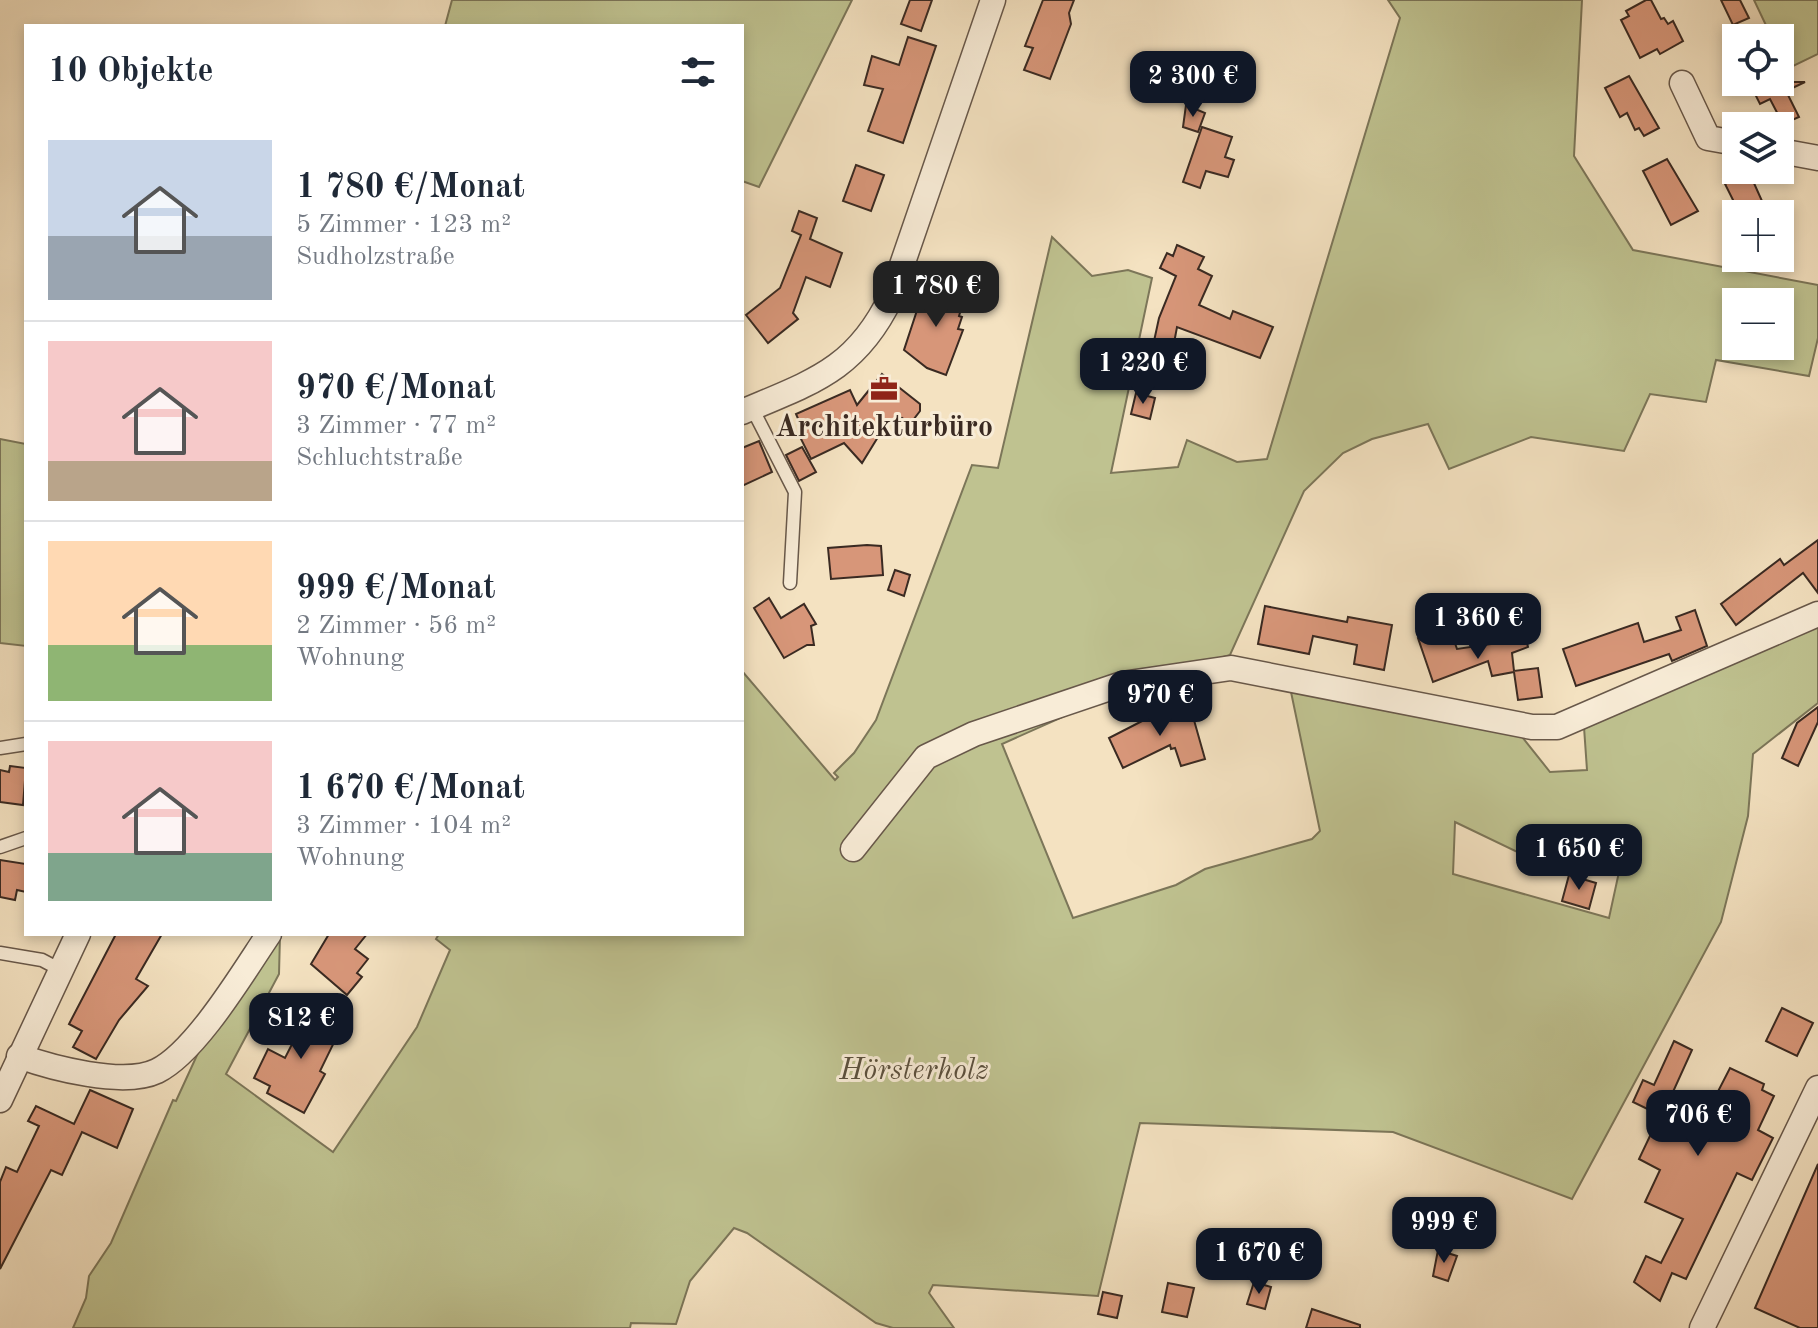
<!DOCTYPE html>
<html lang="de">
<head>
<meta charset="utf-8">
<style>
  :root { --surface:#fff; --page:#f2f2f3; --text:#1f2937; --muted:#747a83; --line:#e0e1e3; --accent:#111827 }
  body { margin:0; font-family:"Old Standard TT",serif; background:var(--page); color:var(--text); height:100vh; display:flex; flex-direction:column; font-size:30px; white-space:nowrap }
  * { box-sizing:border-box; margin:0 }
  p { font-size:26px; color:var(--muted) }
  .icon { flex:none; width:44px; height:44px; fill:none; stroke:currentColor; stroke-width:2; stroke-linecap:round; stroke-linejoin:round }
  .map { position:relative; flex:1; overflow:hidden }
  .sheet { position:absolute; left:24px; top:24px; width:720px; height:912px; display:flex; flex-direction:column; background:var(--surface); border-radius:0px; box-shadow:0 4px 12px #0003 }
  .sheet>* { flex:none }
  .controls { position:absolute; left:1722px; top:24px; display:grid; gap:16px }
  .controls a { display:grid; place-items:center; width:72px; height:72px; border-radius:0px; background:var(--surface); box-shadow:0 4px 12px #0003; font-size:40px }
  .price { position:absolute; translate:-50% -68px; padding:0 18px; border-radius:16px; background:var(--accent); color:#fff; font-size:26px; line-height:52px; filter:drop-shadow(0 2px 4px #0008) }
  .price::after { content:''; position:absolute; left:50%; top:48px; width:24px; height:18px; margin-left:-12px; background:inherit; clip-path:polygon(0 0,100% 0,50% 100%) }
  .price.selected { background:#222; color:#fff }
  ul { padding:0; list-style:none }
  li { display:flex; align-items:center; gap:24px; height:200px; padding:0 24px }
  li+li { border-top:2px solid var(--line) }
  li span { display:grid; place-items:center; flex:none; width:224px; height:160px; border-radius:0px; color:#555 }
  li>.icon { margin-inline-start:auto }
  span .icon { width:96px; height:96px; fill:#fffc; stroke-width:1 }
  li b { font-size:34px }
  h2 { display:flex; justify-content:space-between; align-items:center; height:96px; padding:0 24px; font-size:34px }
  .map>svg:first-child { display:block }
  .green { fill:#bfc290; stroke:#7c7659; stroke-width:2; fill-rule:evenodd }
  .building { fill:#d79679; stroke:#3a2a22; stroke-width:2 }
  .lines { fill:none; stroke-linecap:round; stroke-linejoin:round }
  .service-casing { stroke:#68584a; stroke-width:15 }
  .minor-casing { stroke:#68584a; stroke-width:27 }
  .service { stroke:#f8ecd7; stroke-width:12 }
  .minor { stroke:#f8ecd7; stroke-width:24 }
  .labels { text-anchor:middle; stroke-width:6; stroke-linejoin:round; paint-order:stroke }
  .poi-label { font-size:30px; font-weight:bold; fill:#3a2a22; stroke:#f8ecd7 }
  .park-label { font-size:30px; font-style:italic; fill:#5b503e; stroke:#f8ecd7 }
</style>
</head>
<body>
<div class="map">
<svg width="1818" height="1328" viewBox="0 0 1818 1328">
  <rect width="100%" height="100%" fill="#f4e2c1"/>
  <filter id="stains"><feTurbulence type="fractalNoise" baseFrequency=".0025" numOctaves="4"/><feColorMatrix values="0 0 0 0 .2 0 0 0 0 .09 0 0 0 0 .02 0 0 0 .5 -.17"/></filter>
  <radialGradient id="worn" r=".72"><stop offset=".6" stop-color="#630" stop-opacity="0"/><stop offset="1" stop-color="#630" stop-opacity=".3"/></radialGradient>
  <g class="green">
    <polygon points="452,0 852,0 759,187 742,181 742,26 445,26"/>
    <path d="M1388,0H1582L1574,156L1633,250L1818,285V338L1809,376L1716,360L1706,402L1650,394L1624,451L1531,437L1449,469L1428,424L1372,439L1343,453L1304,491L1230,655L1150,678L1002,744L1073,918L1176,885L1205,869L1312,839L1320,831L1291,692L1519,733L1550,772L1587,770L1584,727L1818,621V703L1753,754L1748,816L1721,922L1572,1199L1393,1132L1140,1123L1098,1296L933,1285L929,1293L954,1328H893L876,1323L747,1233L734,1228L690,1281L676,1324L631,1323L630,1328H73L86,1298L89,1276L111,1243L173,1100L176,1101L198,1053L280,935L279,974L226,1074L333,1152L417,1027L450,950L436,939L439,934H742V671L835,780L838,777L834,773L854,753L876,720L972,465L998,468L1052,237L1092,276L1128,270L1152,278L1111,473L1178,467L1187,440L1237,462L1267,459L1400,18ZM1736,302H1780V346H1736ZM1455,822L1536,861L1593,837L1619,872L1609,918L1453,874Z"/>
    <polygon points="1754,0 1818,0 1818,54 1787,69 1780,54 1780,38 1772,38"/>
    <polygon points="0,439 26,444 26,646 0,643"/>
  </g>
  <g class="building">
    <polygon points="910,0 932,0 921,31 901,24"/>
    <polygon points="1043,0 1074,0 1069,13 1071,24 1050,79 1024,70 1033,48 1025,46"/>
    <polygon points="1646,0 1651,0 1661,19 1664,18 1668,24 1673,21 1683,41 1660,54 1657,49 1640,58 1621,20 1629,16 1626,11"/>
    <polygon points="1721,0 1740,0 1749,18 1733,25"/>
    <polygon points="908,37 936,46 903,143 868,131 883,89 864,85 872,56 899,65"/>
    <polygon points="1629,76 1659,128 1644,136 1639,128 1635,130 1627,113 1620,117 1605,88"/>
    <polygon points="1749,82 1805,82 1786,91 1799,117 1783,124 1770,99 1760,104"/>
    <polygon points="1186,105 1205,113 1198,132 1183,127"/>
    <polygon points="1202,127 1232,137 1225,157 1234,160 1228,177 1206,171 1200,188 1183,182"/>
    <polygon points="1667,159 1698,211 1671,225 1643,171"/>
    <polygon points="856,165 884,175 871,211 843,201"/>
    <polygon points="1749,172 1762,201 1739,212 1725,184"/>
    <polygon points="799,211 817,218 810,239 842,253 830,287 806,277 793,313 798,319 768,343 746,315 780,288 801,235 792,231"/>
    <polygon points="1177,245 1204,257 1198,269 1212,276 1199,305 1230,319 1233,311 1273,327 1260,358 1177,327 1171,359 1151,355 1159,318 1176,276 1160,268 1167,253 1173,256"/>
    <polygon points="926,283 965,296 959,316 962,317 958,329 963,330 946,375 927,368 904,350"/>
    <polygon points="882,374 920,404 920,411 910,424 902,418 886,424 862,463 844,443 811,459 798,433 803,430 796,414 850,390 857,405"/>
    <polygon points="1136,393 1155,398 1150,419 1131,414"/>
    <polygon points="759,441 772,472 742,486 742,448"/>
    <polygon points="802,447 816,472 799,481 786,455"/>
    <polygon points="1818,540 1818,593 1803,573 1736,625 1721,604 1780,559 1784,565"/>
    <polygon points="867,545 881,546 883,575 831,579 828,548"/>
    <polygon points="895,570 910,575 904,596 888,590"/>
    <polygon points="769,598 781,618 804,604 816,624 811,626 814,645 807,645 784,658 754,608"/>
    <polygon points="1265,606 1347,622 1348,617 1392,625 1384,670 1354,664 1357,645 1313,636 1309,654 1258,644"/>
    <polygon points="1695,610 1707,646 1672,661 1669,654 1576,686 1563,649 1638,623 1644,642 1681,630 1676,617"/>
    <polygon points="1449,626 1457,649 1526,639 1528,647 1512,653 1514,671 1538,668 1542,697 1518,700 1514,672 1492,676 1488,661 1433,682 1418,638"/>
    <polygon points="1190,706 1205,759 1181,766 1175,748 1171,749 1170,745 1123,768 1109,738 1146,719"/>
    <polygon points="1818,707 1818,722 1798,766 1782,758 1797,723"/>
    <polygon points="10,766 26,768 23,805 0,802 0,770 9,772"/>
    <polygon points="0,860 26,864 26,892 17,890 15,900 0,897"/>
    <polygon points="1569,875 1596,883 1589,909 1562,901"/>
    <polygon points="116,934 162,934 136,979 148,986 119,1020 96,1059 73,1047 82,1031 69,1024"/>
    <polygon points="329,934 367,934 355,949 368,959 357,973 362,977 347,995 311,964"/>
    <polygon points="312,1005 344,1022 320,1071 325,1074 304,1113 267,1093 270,1086 254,1078 268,1049 285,1058"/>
    <polygon points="1782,1008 1813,1023 1797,1056 1766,1041"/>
    <polygon points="1674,1041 1692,1050 1672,1094 1708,1111 1730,1068 1764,1084 1762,1090 1774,1096 1758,1130 1773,1138 1752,1180 1737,1173 1686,1279 1672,1273 1660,1301 1634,1282 1646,1256 1661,1263 1683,1219 1645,1202 1660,1170 1639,1159 1660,1115 1633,1102 1643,1080 1654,1085"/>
    <polygon points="90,1090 133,1109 117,1148 82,1132 62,1175 51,1170 0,1269 0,1182 6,1167 17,1172 39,1126 28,1121 36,1106 74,1124"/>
    <polygon points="1818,1164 1818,1328 1800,1328 1755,1308"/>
    <polygon points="1438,1250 1457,1256 1448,1281 1433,1276"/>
    <polygon points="1254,1282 1271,1287 1265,1309 1247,1304"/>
    <polygon points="1168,1283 1194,1288 1187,1317 1162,1312"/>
    <polygon points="1103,1292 1122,1296 1117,1318 1098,1314"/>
    <polygon points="1312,1309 1360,1325 1360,1328 1306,1328"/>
  </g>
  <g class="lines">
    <g class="service-casing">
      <g id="service">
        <polyline points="752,408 795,492 790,583"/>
        <polyline points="0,748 26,744"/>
        <polyline points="0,847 26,838"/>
        <polyline points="0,953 42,960 59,969"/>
      </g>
    </g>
    <g class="minor-casing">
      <g id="minor">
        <polyline points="1682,83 1708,138 1736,143"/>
        <polyline points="1780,151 1818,158"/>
        <path d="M742,412C812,382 856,370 891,297L993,0"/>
        <polyline points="853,849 926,757 974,734 1122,684 1231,668 1532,727 1557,727 1818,614"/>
        <path d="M19,1056C52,1068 124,1087 157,1071C196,1052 244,971 269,934"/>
        <polyline points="0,1100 78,934"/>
        <polyline points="1702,1328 1818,1088"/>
      </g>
    </g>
    <use href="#service" class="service"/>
    <use href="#minor" class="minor"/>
  </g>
  <defs>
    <g id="office-bare" transform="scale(2.16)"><path d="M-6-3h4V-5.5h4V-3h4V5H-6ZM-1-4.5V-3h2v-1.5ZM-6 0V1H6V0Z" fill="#8f2418" stroke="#f8ecd7" stroke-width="2.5" paint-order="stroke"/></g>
  </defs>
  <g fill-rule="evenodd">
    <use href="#office-bare" x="884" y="389"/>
  </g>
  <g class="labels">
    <g class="poi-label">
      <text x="884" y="436">Architekturbüro</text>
    </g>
    <g class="park-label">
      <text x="914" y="1079">Hörsterholz</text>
    </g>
  </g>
  <rect width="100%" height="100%" filter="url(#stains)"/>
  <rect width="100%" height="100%" fill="url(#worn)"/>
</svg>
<div class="controls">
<a><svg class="icon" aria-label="locate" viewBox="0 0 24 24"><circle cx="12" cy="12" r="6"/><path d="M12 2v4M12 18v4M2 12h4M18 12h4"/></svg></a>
<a><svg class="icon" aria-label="layers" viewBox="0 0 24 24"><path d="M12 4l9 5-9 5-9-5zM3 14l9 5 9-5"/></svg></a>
<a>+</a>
<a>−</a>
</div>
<b class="price" style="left:1193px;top:119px">2 300 €</b>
<b class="price selected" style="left:936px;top:329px">1 780 €</b>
<b class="price" style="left:1143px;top:406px">1 220 €</b>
<b class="price" style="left:1478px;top:661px">1 360 €</b>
<b class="price" style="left:1160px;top:738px">970 €</b>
<b class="price" style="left:1579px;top:892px">1 650 €</b>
<b class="price" style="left:301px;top:1061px">812 €</b>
<b class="price" style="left:1698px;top:1158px">706 €</b>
<b class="price" style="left:1444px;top:1265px">999 €</b>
<b class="price" style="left:1259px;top:1296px">1 670 €</b>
<section class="sheet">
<h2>10 Objekte<svg class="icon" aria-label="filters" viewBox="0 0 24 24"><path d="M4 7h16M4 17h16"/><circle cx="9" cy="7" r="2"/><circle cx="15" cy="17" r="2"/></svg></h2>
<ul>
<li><span style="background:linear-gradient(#c9d6e8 60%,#9aa5b1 0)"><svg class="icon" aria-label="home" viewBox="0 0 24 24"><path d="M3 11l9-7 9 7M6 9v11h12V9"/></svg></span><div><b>1 780 €/Monat</b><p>5 Zimmer · 123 m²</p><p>Sudholzstraße</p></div></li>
<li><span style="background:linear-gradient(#f6c9c9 75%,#b9a48a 0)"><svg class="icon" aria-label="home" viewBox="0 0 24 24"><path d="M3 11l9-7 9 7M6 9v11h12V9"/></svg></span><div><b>970 €/Monat</b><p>3 Zimmer · 77 m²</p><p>Schluchtstraße</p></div></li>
<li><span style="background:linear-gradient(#ffd9b3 65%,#8fb573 0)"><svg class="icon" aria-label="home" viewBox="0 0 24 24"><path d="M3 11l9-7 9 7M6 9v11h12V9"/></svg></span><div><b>999 €/Monat</b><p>2 Zimmer · 56 m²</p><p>Wohnung</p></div></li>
<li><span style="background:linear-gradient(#f6c9c9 70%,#7fa58c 0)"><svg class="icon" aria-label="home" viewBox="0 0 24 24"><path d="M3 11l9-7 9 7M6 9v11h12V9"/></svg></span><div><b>1 670 €/Monat</b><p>3 Zimmer · 104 m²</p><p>Wohnung</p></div></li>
</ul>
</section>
</div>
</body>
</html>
